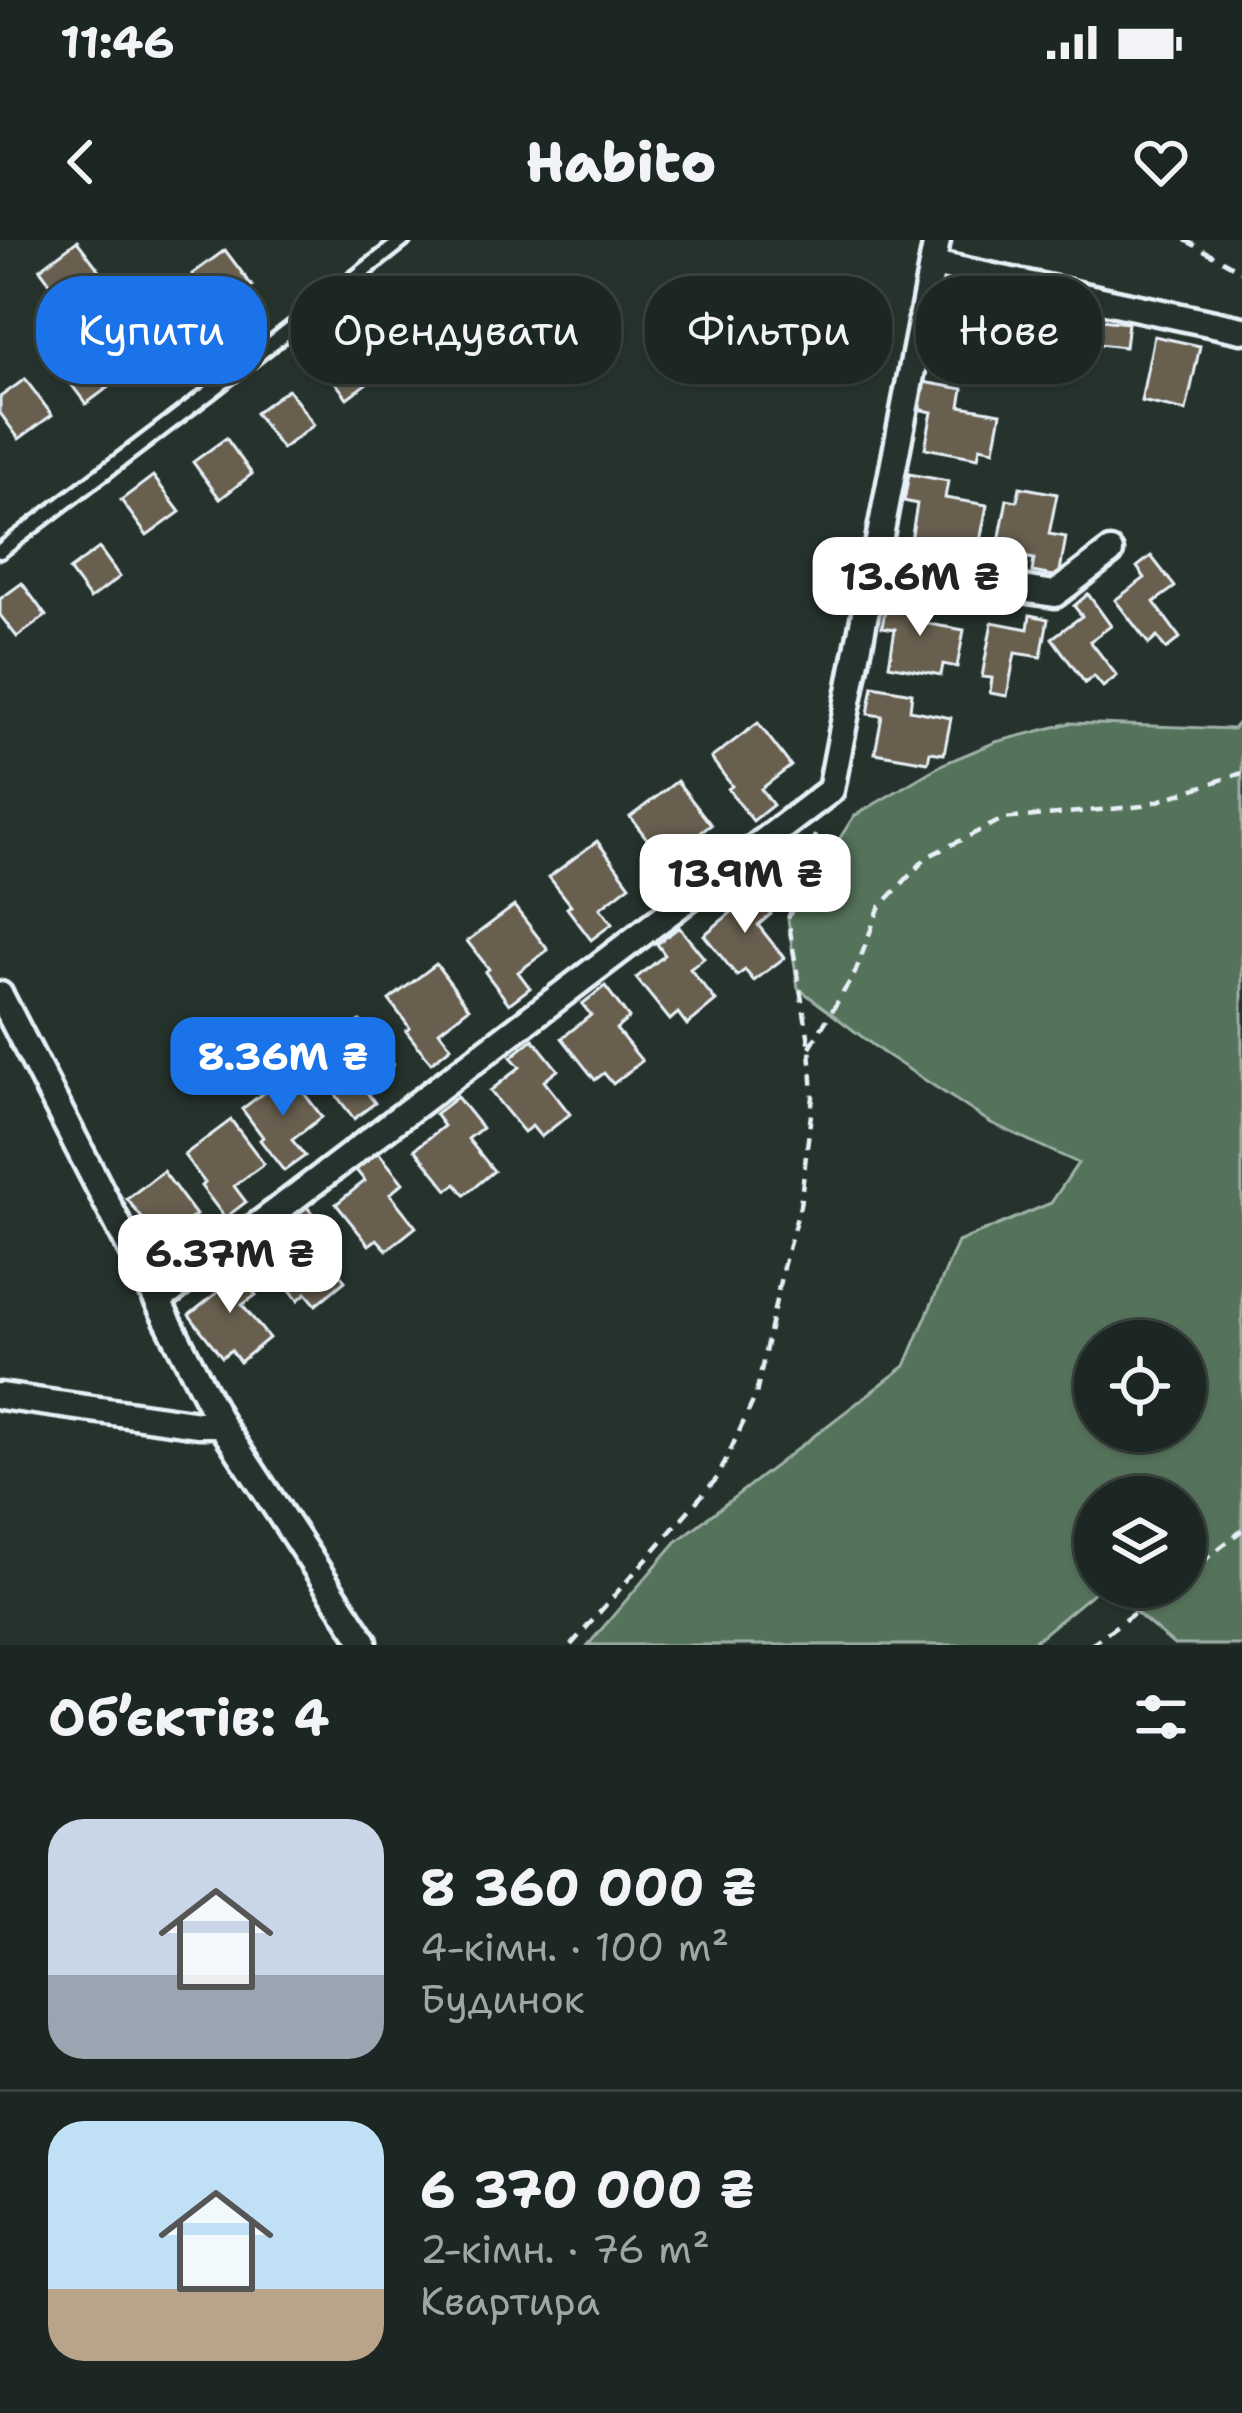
<!DOCTYPE html>
<html lang="uk">
<head>
<meta charset="utf-8">
<style>
  :root { --surface:#1c2622; --page:#252e2a; --text:#f1f3f6; --muted:#a0a5a5; --line:#3a4340; --accent:#1a73e8 }
  body { margin:0; font-family:"Shantell Sans",sans-serif; background:var(--page); color:var(--text); height:100vh; display:flex; flex-direction:column; font-size:45px; white-space:nowrap }
  * { box-sizing:border-box; margin:0 }
  p { font-size:39px; color:var(--muted) }
  .icon { flex:none; width:66px; height:66px; fill:none; stroke:currentColor; stroke-width:2; stroke-linecap:round; stroke-linejoin:round }
  .map { position:relative; height:1405px; overflow:hidden }
  .drawer { display:flex; flex-direction:column; background:var(--surface); flex:1 }
  .drawer>* { flex:none }
  .hud { position:absolute; left:36px; top:36px; width:1170px; height:108px; display:flex; gap:24px }
  .controls { position:absolute; left:1074px; top:1080px; display:grid; gap:24px }
  .controls a { display:grid; place-items:center; width:132px; height:132px; border-radius:50%; background:var(--surface); box-shadow:0 3px 9px #0004,0 0 0 3px var(--line); font-size:60px }
  .price { position:absolute; translate:-50% -102px; padding:0 27px; border-radius:24px; background:#fff; color:#222; font-size:39px; line-height:78px; filter:drop-shadow(0 3px 6px #0008) }
  .price::after { content:''; position:absolute; left:50%; top:72px; width:36px; height:27px; margin-left:-18px; background:inherit; clip-path:polygon(0 0,100% 0,50% 100%) }
  .price.active { background:var(--accent); color:#fff }
  ul { padding:0; list-style:none }
  li { display:flex; align-items:center; gap:36px; height:300px; padding:0 48px }
  li+li { border-top:3px solid var(--line) }
  li span { display:grid; place-items:center; flex:none; width:336px; height:240px; border-radius:36px; color:#555 }
  li>.icon { margin-inline-start:auto }
  span .icon { width:144px; height:144px; fill:#fffc; stroke-width:1 }
  li b { font-size:51px }
  h2 { display:flex; justify-content:space-between; align-items:center; height:144px; padding:0 48px; font-size:51px }
  .chip { padding:0 42px; border-radius:48px; background:var(--surface); box-shadow:0 3px 9px #0004,0 0 0 3px var(--line); font-size:42px; line-height:108px }
  .chip.active { background:var(--accent); color:#fff }
  .status { display:flex; justify-content:space-between; align-items:center; height:84px; padding:0 60px; background:var(--surface); direction:ltr }
  .status svg { height:33px; fill:currentColor }
  header { display:flex; justify-content:space-between; align-items:center; height:156px; padding:0 48px; background:var(--surface); font-size:54px; font-weight:800 }
  .map>svg:first-child { display:block }
  .green { fill:#54725a; stroke:#9eb2a9; stroke-width:3; fill-rule:evenodd }
  .building { fill:#675f50; stroke:#e8f1f8; stroke-width:3 }
  .lines { fill:none; stroke-linecap:round; stroke-linejoin:round }
  .service-casing { stroke:#e8f1f8; stroke-width:21 }
  .minor-casing { stroke:#e8f1f8; stroke-width:33 }
  .path { stroke:#e8f1f8; stroke-width:4.5; stroke-dasharray:12 9; stroke-linecap:butt }
  .service { stroke:#26332d; stroke-width:12 }
  .minor { stroke:#26332d; stroke-width:24 }
</style>
</head>
<body>
<div class="status"><b>11:46</b><svg viewBox="0 0 49 12"><path d="M0 12V9h3v3zM5 12V6h3v6zM10 12V3h3v9zM15 12V0h3v12zM26 1h20v11H26zM47 4h2v5h-2z"/></svg></div>
<header><svg class="icon" aria-label="back" viewBox="0 0 24 24"><path d="M15 5l-7 7 7 7"/></svg>Habito<svg class="icon" aria-label="heart" viewBox="0 0 24 24"><path d="M12 20l-8-8c-3-5 5-10 8-4 3-6 11-1 8 4z"/></svg></header>
<div class="map">
<svg width="1242" height="1405" viewBox="0 0 1242 1405">
  <rect width="100%" height="100%" fill="#26332d"/>
  <filter id="ink" filterUnits="userSpaceOnUse"><feTurbulence type="fractalNoise" baseFrequency=".00833" numOctaves="2"/><feDisplacementMap in="SourceGraphic" scale="24" xChannelSelector="R" yChannelSelector="G"/><feConvolveMatrix kernelMatrix="1 2 1 2 8 2 1 2 1" color-interpolation-filters="sRGB"/></filter>
  <g filter="url(#ink)">
    <path class="green" d="M1242,479V1405H1174L1106,1347H1185V1257H1095V1347H1100L1030,1405H588L676,1302L905,1126L958,1002L1051,963L1078,923L991,883L882,812L798,748L788,679L854,576L943,524L996,502L1070,483L1233,489ZM1095,1101H1185V1191H1095Z"/>
    <g class="building">
      <polygon points="77,1 99,30 61,58 40,29"/>
      <polygon points="225,10 252,46 219,70 192,34"/>
      <polygon points="152,46 178,82 146,106 120,70"/>
      <polygon points="1019,71 1042,103 1021,118 998,86"/>
      <polygon points="1101,80 1128,83 1125,107 1098,104"/>
      <polygon points="1154,96 1200,106 1186,171 1141,161"/>
      <polygon points="353,98 379,134 347,158 320,122"/>
      <polygon points="91,104 118,140 86,164 59,128"/>
      <polygon points="25,139 52,175 19,199 0,173 0,157"/>
      <polygon points="923,142 963,149 960,166 1001,173 994,210 980,207 978,218 925,208 932,172 918,169"/>
      <polygon points="288,149 314,185 282,209 255,173"/>
      <polygon points="226,198 252,234 220,259 193,222"/>
      <polygon points="909,234 948,241 945,258 987,265 980,302 966,299 964,310 911,300 917,264 904,261"/>
      <polygon points="153,236 180,272 147,296 121,260"/>
      <polygon points="1020,247 1057,254 1049,294 1066,297 1059,337 1032,332 1034,319 997,312 1007,259 1017,261"/>
      <polygon points="99,308 120,337 90,359 69,330"/>
      <polygon points="1151,316 1175,347 1154,362 1180,398 1166,409 1157,397 1149,404 1115,360 1145,338 1137,327"/>
      <polygon points="22,343 46,376 17,397 0,375 0,359"/>
      <polygon points="1088,354 1111,386 1090,401 1117,436 1103,447 1094,436 1085,443 1052,398 1082,376 1074,366"/>
      <polygon points="887,359 926,366 923,383 964,390 957,427 943,424 941,435 889,425 895,389 882,387"/>
      <polygon points="1030,375 1048,379 1041,417 1015,413 1007,456 990,453 992,438 982,437 992,382 1028,389"/>
      <polygon points="873,446 912,453 910,470 951,478 944,514 930,512 928,522 875,513 882,476 868,474"/>
      <polygon points="758,483 791,526 761,549 773,565 753,581 728,549 732,546 711,518"/>
      <polygon points="677,541 711,585 681,607 693,623 672,639 648,607 652,605 630,577"/>
      <polygon points="597,601 630,645 600,668 612,684 591,700 567,668 571,665 549,637"/>
      <polygon points="746,643 771,674 758,685 784,718 754,741 745,730 737,736 704,695 733,671 724,660"/>
      <polygon points="514,666 548,710 518,732 530,748 509,764 485,732 489,729 467,701"/>
      <polygon points="679,687 704,718 690,729 716,761 687,785 678,773 670,780 636,738 665,715 657,704"/>
      <polygon points="436,724 469,768 439,791 451,807 431,823 406,791 410,788 389,760"/>
      <polygon points="605,746 629,778 616,789 642,821 613,844 604,833 595,840 562,798 591,775 582,764"/>
      <polygon points="360,781 393,825 363,847 375,863 354,879 330,847 334,845 313,817"/>
      <polygon points="533,799 558,830 544,841 570,874 541,897 532,886 524,892 490,851 520,827 511,817"/>
      <polygon points="289,833 322,877 292,900 305,916 284,931 260,900 263,897 242,869"/>
      <polygon points="457,857 482,888 468,899 494,931 465,955 456,944 448,950 415,909 444,886 435,874"/>
      <polygon points="231,880 264,924 234,946 246,962 225,978 201,946 205,943 184,915"/>
      <polygon points="378,912 403,943 390,954 416,987 387,1010 377,999 369,1005 336,964 365,941 356,930"/>
      <polygon points="163,931 196,975 177,990 189,1006 169,1021 145,990 149,987 127,959"/>
      <polygon points="307,967 332,998 319,1009 345,1041 316,1065 306,1053 298,1060 265,1018 294,995 285,984"/>
      <polygon points="231,1023 256,1055 242,1065 269,1098 240,1122 231,1110 222,1117 189,1075 218,1052 209,1041"/>
    </g>
    <g class="lines">
      <g class="service-casing">
        <polyline id="service" points="0,311 210,152 403,0"/>
      </g>
      <g class="minor-casing">
        <g id="minor">
          <polyline points="933,24 1242,90"/>
          <polyline points="874,327 1055,354 1110,312"/>
          <polyline points="0,755 221,1184 364,1401 364,1405"/>
          <polyline points="158,1061 831,550 937,0"/>
          <polyline points="0,1156 198,1184 221,1184"/>
        </g>
      </g>
      <g class="path">
        <polyline points="1185,0 1242,31"/>
        <polyline points="810,807 855,733 879,668 927,617 1003,579 1143,566 1242,533"/>
        <polyline points="1185,1336 1242,1290"/>
        <polyline points="571,1405 718,1237 756,1155 783,1027 800,966 813,857 810,807 788,679 816,595"/>
        <polyline points="1090,1405 1170,1347"/>
      </g>
      <use href="#service" class="service"/>
      <use href="#minor" class="minor"/>
    </g>
  </g>
</svg>
<div class="controls">
<a><svg class="icon" aria-label="locate" viewBox="0 0 24 24"><circle cx="12" cy="12" r="6"/><path d="M12 2v4M12 18v4M2 12h4M18 12h4"/></svg></a>
<a><svg class="icon" aria-label="layers" viewBox="0 0 24 24"><path d="M12 4l9 5-9 5-9-5zM3 14l9 5 9-5"/></svg></a>
</div>
<b class="price" style="left:920px;top:399px">13.6M ₴</b>
<b class="price" style="left:745px;top:696px">13.9M ₴</b>
<b class="price active" style="left:283px;top:879px">8.36M ₴</b>
<b class="price" style="left:230px;top:1076px">6.37M ₴</b>
<div class="hud">
<a class="chip active">Купити</a>
<a class="chip">Орендувати</a>
<a class="chip">Фільтри</a>
<a class="chip">Нове</a>
</div>
</div>
<section class="drawer">
<h2>Об’єктів: 4<svg class="icon" aria-label="filters" viewBox="0 0 24 24"><path d="M4 7h16M4 17h16"/><circle cx="9" cy="7" r="2"/><circle cx="15" cy="17" r="2"/></svg></h2>
<ul>
<li><span style="background:linear-gradient(#c9d6e8 65%,#9aa5b1 0)"><svg class="icon" aria-label="home" viewBox="0 0 24 24"><path d="M3 11l9-7 9 7M6 9v11h12V9"/></svg></span><div><b>8 360 000 ₴</b><p>4-кімн. · 100 m²</p><p>Будинок</p></div></li>
<li><span style="background:linear-gradient(#bfe0f5 70%,#b9a48a 0)"><svg class="icon" aria-label="home" viewBox="0 0 24 24"><path d="M3 11l9-7 9 7M6 9v11h12V9"/></svg></span><div><b>6 370 000 ₴</b><p>2-кімн. · 76 m²</p><p>Квартира</p></div></li>
</ul>
</section>
</body>
</html>
